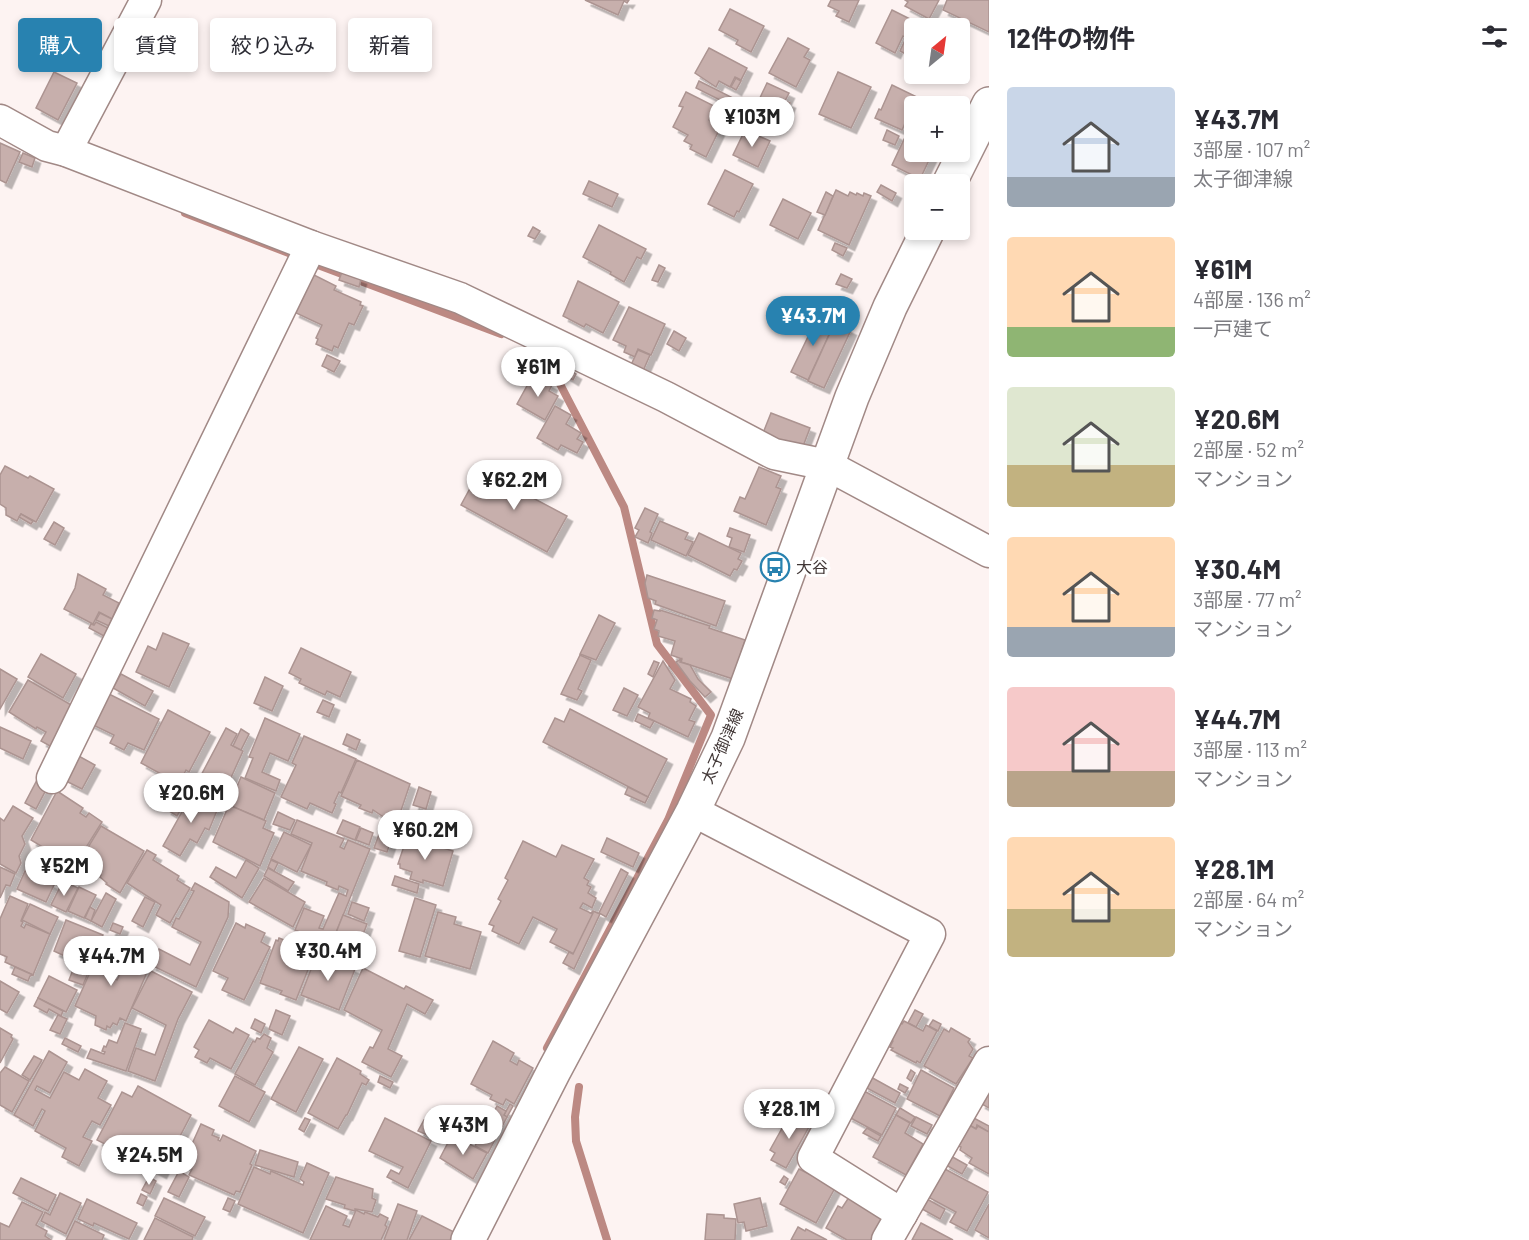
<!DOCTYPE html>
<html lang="ja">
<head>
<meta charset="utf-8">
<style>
  :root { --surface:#fff; --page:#f7f7f7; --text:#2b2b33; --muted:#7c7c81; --accent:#2882b0 }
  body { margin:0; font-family:Barlow,"Noto Sans JP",sans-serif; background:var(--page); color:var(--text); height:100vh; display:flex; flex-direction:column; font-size:22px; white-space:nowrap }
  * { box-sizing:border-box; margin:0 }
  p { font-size:20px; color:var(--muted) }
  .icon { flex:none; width:33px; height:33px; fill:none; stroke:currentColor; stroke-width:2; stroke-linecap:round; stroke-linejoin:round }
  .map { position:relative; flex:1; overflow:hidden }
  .details { display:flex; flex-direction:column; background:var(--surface); width:540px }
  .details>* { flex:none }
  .top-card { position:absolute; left:18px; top:18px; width:570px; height:54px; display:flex; gap:12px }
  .needle { width:39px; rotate:29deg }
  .fabs { position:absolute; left:904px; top:18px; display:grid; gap:12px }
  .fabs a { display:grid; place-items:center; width:66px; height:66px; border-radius:6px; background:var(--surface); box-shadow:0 3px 9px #0003; font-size:30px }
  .price { position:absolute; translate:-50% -51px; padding:0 14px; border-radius:21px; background:#fff; color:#222; font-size:20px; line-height:39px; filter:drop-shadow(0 2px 3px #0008) }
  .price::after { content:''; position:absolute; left:50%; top:36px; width:18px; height:14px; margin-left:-9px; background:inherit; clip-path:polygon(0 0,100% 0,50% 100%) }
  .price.on { background:var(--accent); color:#fff }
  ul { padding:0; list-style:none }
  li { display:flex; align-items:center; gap:18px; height:150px; padding:0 18px }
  li span { display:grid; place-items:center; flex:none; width:168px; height:120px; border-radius:6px; color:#555 }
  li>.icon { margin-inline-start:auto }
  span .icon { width:72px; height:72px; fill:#fffc; stroke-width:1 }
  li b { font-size:26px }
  h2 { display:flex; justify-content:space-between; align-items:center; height:72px; padding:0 18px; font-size:26px }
  .pill { padding:0 21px; border-radius:6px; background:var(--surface); box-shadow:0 3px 9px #0003; font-size:21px; line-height:54px }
  .pill.on { background:var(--accent); color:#fff }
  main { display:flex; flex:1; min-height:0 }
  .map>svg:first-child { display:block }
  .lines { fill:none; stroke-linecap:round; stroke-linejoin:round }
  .stream { stroke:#bc8983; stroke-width:8 }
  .building { fill:#c7afac; stroke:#ac9491; stroke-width:1.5; filter:url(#shadow) }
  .street-casing { stroke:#a18986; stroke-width:33 }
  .primary-casing { stroke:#a18986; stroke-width:36 }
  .street { stroke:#fff; stroke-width:30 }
  .primary { stroke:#fff; stroke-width:33 }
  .labels { text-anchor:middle; stroke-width:6; stroke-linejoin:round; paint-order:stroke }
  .poi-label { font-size:16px; fill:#413736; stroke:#fff; text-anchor:start }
  .street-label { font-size:16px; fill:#413736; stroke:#fff }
</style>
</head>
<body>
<main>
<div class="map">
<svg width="989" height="1240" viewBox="0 0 989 1240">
  <defs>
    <filter id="shadow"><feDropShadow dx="5.5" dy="5.5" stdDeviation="0" flood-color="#0004"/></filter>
  </defs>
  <rect width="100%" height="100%" fill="#fdf3f2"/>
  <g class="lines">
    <g class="stream">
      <polyline points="185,213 299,257"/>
      <polyline points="310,262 501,334"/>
      <polyline points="535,346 560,384 624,507 657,644 711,715 668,820 547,1048"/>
      <polyline points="579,1087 575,1117 576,1141 607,1240"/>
    </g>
  </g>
  <g class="building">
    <polygon points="585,0 629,0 627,3 624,1 618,15"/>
    <polygon points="831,0 859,0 849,22 836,16 839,11 828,6"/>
    <polygon points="905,0 939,0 929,19 905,6 908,2"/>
    <polygon points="947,0 989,0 989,32 943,10"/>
    <polygon points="730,9 764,26 751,52 736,44 738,40 719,30"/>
    <polygon points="892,10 928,28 915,28 913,58 900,51 906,38 903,36 895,53 876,43"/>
    <polygon points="788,38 809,49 804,57 810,60 796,87 769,73"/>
    <polygon points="709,48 747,68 741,80 735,77 730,87 719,81 716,87 695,73"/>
    <polygon points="54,72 77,83 58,120 36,108"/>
    <polygon points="838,72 871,87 851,128 819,114"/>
    <polygon points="736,78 741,81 736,90 731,87"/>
    <polygon points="699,81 733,98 730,105 696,88"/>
    <polygon points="767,83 789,93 785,101 790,103 780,125 757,114 763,104 758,102"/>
    <polygon points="892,85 917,97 902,130 875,118 879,109 881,110"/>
    <polygon points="686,92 716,107 709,120 721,126 706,157 690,149 692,145 684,141 688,135 673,127 683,107 679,106"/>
    <polygon points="915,116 915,152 933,152 920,179 892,165"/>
    <polygon points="745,130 770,141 758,167 733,155"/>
    <polygon points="887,130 899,136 895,145 883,140"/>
    <polygon points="0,143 20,152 6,183 0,180"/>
    <polygon points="23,153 35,158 32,167 19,162"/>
    <polygon points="725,170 753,184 739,212 737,211 734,217 708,204"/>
    <polygon points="589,181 618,194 612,207 583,194"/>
    <polygon points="881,185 896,193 892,201 877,192"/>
    <polygon points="836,190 848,196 850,192 856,195 857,193 863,196 864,193 871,196 849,245 818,230"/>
    <polygon points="826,192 833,196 825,215 817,212"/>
    <polygon points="783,199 811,213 798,239 770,225"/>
    <polygon points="599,225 646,249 641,259 637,257 624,282 610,274 611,272 583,257"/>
    <polygon points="533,227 540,231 535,239 528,236"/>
    <polygon points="835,243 847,248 843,256 832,250"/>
    <polygon points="659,265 665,268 658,282 652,280"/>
    <polygon points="342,272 361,279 359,287 339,280"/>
    <polygon points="312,274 336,286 334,290 361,302 360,305 363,306 354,325 349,323 338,348 334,346 332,351 316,344 318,339 316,338 322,325 294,312"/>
    <polygon points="841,274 852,279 847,288 836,284"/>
    <polygon points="578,281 619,302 603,333 586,324 584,327 563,316"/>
    <polygon points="629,307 665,324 651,355 638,349 635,357 624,352 626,346 613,340"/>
    <polygon points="819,314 835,322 808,380 791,372"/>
    <polygon points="835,322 851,330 824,388 808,381"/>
    <polygon points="674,331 686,338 679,351 667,344"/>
    <polygon points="638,350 650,355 643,371 631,365"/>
    <polygon points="327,355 340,361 334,372 322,366"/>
    <polygon points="568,369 576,374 573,380 565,375"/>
    <polygon points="533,375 552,385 549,391 558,396 545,420 517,404"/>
    <polygon points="555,406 571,415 566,424 581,433 577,439 583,442 577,453 561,445 558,450 537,438"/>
    <polygon points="771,413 810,428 802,449 763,433"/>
    <polygon points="5,466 28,478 30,476 54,489 36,522 21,514 17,521 6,515 6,508 0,504 0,475"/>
    <polygon points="759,467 781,476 776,487 781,489 766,525 734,511 740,497 745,499"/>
    <polygon points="480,470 567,516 547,552 461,505"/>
    <polygon points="645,508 658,514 650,532 652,533 648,543 635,537 639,530 635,528"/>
    <polygon points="21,514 33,521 31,524 19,517"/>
    <polygon points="660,521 688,533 685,539 693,542 686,556 651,540"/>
    <polygon points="54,522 64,528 55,545 44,539"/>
    <polygon points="730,528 750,535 744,552 729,547 732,538 727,536"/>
    <polygon points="699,533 741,553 738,559 742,561 737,570 734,569 730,576 688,555"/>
    <polygon points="78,574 106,589 103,595 119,603 112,619 99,612 93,624 64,609 75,588"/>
    <polygon points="647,575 725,601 716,626 655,604 656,601 648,598 645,583"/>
    <polygon points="654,610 660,611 660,610 710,626 709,628 745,640 733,679 681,662 682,659 671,655 675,641 658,636 659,631 654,629 657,620 652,618"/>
    <polygon points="100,613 112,619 109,626 96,620"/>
    <polygon points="599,615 615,623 596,660 580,654"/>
    <polygon points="96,622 108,628 104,636 89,628 91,624 94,625"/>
    <polygon points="163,633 189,644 169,687 136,672 148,646 156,650"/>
    <polygon points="301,648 351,672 340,697 327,691 325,695 299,683 301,679 289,673"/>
    <polygon points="41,654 76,674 63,698 28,677"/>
    <polygon points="580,655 591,660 578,689 582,691 577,700 561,694"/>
    <polygon points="681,659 680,662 690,665 698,679 711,692 705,697 690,681 676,662"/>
    <polygon points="654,661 659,663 653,677 648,674"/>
    <polygon points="663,661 675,680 670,689 691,699 690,702 696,706 689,720 695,722 688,737 648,718 650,713 638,707"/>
    <polygon points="0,669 17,679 0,709"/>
    <polygon points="121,674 153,691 145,706 113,688"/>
    <polygon points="265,677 283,686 272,711 254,703"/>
    <polygon points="28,680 73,706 50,746 41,741 46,732 37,727 36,729 9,712"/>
    <polygon points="624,688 638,695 627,716 613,710"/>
    <polygon points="105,692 159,719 144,750 128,743 124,750 110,743 114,735 89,723"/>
    <polygon points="323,700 334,705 329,717 317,712"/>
    <polygon points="570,709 667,759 648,797 543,742 555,718 564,722"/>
    <polygon points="168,710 210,732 189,772 186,770 179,784 141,763"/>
    <polygon points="638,714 654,721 650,728 635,721"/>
    <polygon points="265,718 300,734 288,761 270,753 262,772 280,780 276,791 245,778 253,758 249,757"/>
    <polygon points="0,727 31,741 23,759 0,748"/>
    <polygon points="226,728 237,734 231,745 243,751 220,802 196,790 199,784 197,783"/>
    <polygon points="241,729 249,734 241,750 233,746"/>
    <polygon points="347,734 360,740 356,750 343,744"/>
    <polygon points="304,736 356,759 341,793 339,792 334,803 336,804 332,813 310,803 307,809 281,797 296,765 292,763"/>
    <polygon points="75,754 95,765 82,789 66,781"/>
    <polygon points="357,760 410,784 387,852 374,848 385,818 373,810 372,813 359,808 361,805 341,796"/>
    <polygon points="241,777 275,793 264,820 229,805"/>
    <polygon points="37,780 48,786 36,809 25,803"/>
    <polygon points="186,781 193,785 188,792 182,789"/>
    <polygon points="179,787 190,794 177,816 166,809"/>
    <polygon points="419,787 431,792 426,809 413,805"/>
    <polygon points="628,787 648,797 645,803 625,794"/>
    <polygon points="57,791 83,808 80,813 86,817 89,813 102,822 72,870 63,862 62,863 52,858 50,855 51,852 31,840"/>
    <polygon points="192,794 218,808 209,830 205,828 197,843 190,839 180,856 163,846"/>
    <polygon points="229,805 266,821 263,828 274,833 260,866 213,842"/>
    <polygon points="13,806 33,818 22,836 25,844 19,856 21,863 16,873 0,864 0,818 4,821"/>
    <polygon points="278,812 295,820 290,830 273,824"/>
    <polygon points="297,820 344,839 340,847 344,849 348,840 370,849 331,945 295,930 304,908 324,916 319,928 323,929 339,893 346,896 348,890 339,886 338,890 326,885 327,882 301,871 312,843 291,834"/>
    <polygon points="343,820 360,827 355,840 337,833"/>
    <polygon points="101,826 144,851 120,893 106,884 107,883 100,877 101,875 79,862"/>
    <polygon points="361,828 373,833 369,845 356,840"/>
    <polygon points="284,832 311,845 297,872 271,859"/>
    <polygon points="407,837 453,851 443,886 423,880 423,883 410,879 412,872 400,868 400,864 398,864"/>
    <polygon points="607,838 639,853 633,867 601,852"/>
    <polygon points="523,841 556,857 562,845 594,859 584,878 589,881 587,885 591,887 588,893 596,898 592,908 583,903 580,908 593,914 574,954 550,942 557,929 533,917 519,944 492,931 494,926 489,924 501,901 498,899 508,880 505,878"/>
    <polygon points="147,850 156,855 153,860 179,876 177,880 190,888 170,923 156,915 161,905 127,883"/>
    <polygon points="246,860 259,868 242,898 210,877 216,867 236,878"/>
    <polygon points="271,860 278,863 274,871 268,867"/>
    <polygon points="0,867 15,874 10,886 6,885 0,898"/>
    <polygon points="268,868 294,882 288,891 264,876"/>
    <polygon points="621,869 628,873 606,917 599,913"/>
    <polygon points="25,871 54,885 46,902 17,889"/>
    <polygon points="395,876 419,884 417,893 392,885"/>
    <polygon points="264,878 305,902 293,927 249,902"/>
    <polygon points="63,881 78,888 66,912 51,905"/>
    <polygon points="195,883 229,902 228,917 196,987 151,965 159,949 190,965 201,942 172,927 176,918 179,919 194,891 191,890"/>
    <polygon points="79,887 96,895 84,918 68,911"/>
    <polygon points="106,893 116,899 102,927 91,921"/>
    <polygon points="10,896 28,904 21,921 23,922 21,926 24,928 26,924 50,934 33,975 5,962 7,957 0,954 0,919"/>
    <polygon points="145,897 155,902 143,927 132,921"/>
    <polygon points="415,898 436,905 420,957 399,951"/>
    <polygon points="352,902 369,908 364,921 348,914"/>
    <polygon points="30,904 58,917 50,934 22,920"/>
    <polygon points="90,907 95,910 91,921 85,918"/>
    <polygon points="593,911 600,914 574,969 563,963 569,952 573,954 593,913 591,913"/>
    <polygon points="438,912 456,917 454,924 481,932 470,969 425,956"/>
    <polygon points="343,915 367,924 361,940 355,938 350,951 332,943"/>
    <polygon points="66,920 103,935 89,971 65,961 67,957 54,951"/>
    <polygon points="113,923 123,927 120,934 110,930"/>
    <polygon points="236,923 245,928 246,924 265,933 261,942 270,947 244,1000 222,990 228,978 213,971"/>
    <polygon points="279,938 315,952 296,1000 280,994 282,991 260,983 276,940 278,941"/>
    <polygon points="355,938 360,941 356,952 351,950"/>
    <polygon points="107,939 120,945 119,948 124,951 112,977 117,980 126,961 148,970 126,1021 120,1018 117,1025 113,1023 110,1028 107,1026 106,1030 95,1025 96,1016 75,1006 103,943 104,943"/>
    <polygon points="317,954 355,969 339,1010 301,995"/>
    <polygon points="15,967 33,975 30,976 28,981 12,974"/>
    <polygon points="74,967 88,973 83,985 69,980"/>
    <polygon points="363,968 404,989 406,986 433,1000 425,1014 407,1004 388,1049 402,1056 391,1077 362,1062 370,1047 373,1048 382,1030 344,1010"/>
    <polygon points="151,971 192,992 178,1019 155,1081 128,1071 136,1048 155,1055 166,1025 132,1008"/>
    <polygon points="49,976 77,990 66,1012 38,998"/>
    <polygon points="0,981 19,992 7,1013 0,1009"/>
    <polygon points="38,998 63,1011 61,1016 49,1009 47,1013 34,1006"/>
    <polygon points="276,1010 290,1016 282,1035 269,1029"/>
    <polygon points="915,1010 923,1014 916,1027 908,1023"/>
    <polygon points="58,1015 67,1019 60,1034 50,1030"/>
    <polygon points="255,1019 265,1024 261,1033 251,1028"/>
    <polygon points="209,1020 233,1033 236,1028 249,1035 231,1069 210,1058 207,1063 195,1057 199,1050 194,1047"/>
    <polygon points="933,1020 941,1024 938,1031 929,1026"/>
    <polygon points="904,1021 923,1031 926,1025 937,1031 920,1063 917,1061 916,1063 891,1050 893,1048 890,1047 893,1041 890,1039 899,1022 902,1024"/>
    <polygon points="125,1023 141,1029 126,1071 87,1058 91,1049 104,1054 105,1052 102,1051 104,1046 106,1047 109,1040 117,1043"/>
    <polygon points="0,1028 12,1035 11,1037 13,1039 0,1063"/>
    <polygon points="951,1028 970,1039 968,1042 973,1049 969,1056 973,1058 956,1084 924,1066 944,1029 949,1032"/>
    <polygon points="264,1034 271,1038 267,1048 273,1052 255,1085 235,1074 253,1041 255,1042 257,1038 260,1039"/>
    <polygon points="65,1038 81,1046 78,1052 62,1044"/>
    <polygon points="493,1041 514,1053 510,1061 517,1065 519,1060 533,1068 514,1104 506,1099 503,1105 490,1099 492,1095 471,1084"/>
    <polygon points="299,1047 323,1059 296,1112 271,1099"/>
    <polygon points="49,1051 67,1062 50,1093 37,1086 35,1090 50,1098 64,1072 79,1080 85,1069 107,1081 98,1098 111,1105 100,1125 92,1121 83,1137 92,1141 79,1166 62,1157 66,1148 35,1131 45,1111 42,1109 33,1126 14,1115"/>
    <polygon points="34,1056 42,1060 30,1080 22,1075"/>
    <polygon points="337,1058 361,1071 360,1074 369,1080 366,1085 362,1083 347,1115 346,1115 338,1129 308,1113"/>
    <polygon points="5,1067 29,1081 12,1112 0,1105 0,1073"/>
    <polygon points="911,1070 915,1073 911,1081 907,1078"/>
    <polygon points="921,1070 954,1088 940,1116 907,1099"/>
    <polygon points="235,1076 265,1092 249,1122 219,1106"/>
    <polygon points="380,1076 393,1082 390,1088 378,1082"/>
    <polygon points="869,1076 900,1093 895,1103 863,1086"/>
    <polygon points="900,1084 908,1088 905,1093 898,1089"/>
    <polygon points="138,1086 191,1115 161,1173 97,1140 122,1092 132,1097"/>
    <polygon points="989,1086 989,1108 980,1103"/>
    <polygon points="864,1091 896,1108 882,1135 847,1116"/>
    <polygon points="510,1104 513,1106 507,1117 504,1115"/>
    <polygon points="497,1106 506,1111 504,1115 507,1117 488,1153 475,1146"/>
    <polygon points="900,1108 915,1117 911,1123 896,1115"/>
    <polygon points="790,1114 810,1125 786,1168 771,1160 775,1153 770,1150"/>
    <polygon points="896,1115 910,1123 905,1133 923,1144 906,1175 873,1157"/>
    <polygon points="970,1116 989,1126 989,1132 977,1125 976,1129 966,1123"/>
    <polygon points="916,1117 932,1125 927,1134 911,1126"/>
    <polygon points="305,1118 310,1120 304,1132 299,1129"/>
    <polygon points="385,1118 431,1141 408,1188 387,1177 391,1170 399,1174 403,1167 369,1151"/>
    <polygon points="424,1120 439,1128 434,1138 418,1131"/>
    <polygon points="201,1124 214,1130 212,1135 219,1138 218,1140 220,1141 223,1135 256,1151 250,1164 252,1165 240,1192 236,1191 234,1195 189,1175 192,1169 183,1164"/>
    <polygon points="969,1125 976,1129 978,1126 989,1132 989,1174 969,1163 972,1158 960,1150 961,1147 958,1146"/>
    <polygon points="867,1128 881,1136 878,1141 863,1133"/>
    <polygon points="452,1135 487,1153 473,1179 440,1158"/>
    <polygon points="115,1150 122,1154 118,1162 111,1159"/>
    <polygon points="260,1150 298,1162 294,1177 255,1165"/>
    <polygon points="949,1155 967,1165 962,1174 944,1164"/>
    <polygon points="307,1163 329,1173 303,1233 238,1204 254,1167 270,1174 271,1171 303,1185 304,1182 300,1179"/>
    <polygon points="943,1168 988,1192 967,1231 950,1222 956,1212 928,1197"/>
    <polygon points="799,1169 813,1176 815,1172 835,1188 816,1223 780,1204"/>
    <polygon points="179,1171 189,1177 179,1197 168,1192"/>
    <polygon points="784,1176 788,1179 785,1185 780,1182"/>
    <polygon points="149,1177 156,1181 150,1194 142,1190"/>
    <polygon points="336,1177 373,1189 372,1198 376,1200 372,1212 355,1209 355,1211 344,1208 345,1205 326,1199"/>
    <polygon points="21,1178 56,1195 48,1211 13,1193"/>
    <polygon points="60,1193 81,1203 66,1234 41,1221 45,1212 50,1215"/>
    <polygon points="141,1194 147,1197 143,1206 137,1203"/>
    <polygon points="851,1194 883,1218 874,1240 847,1240 826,1228 838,1206 842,1208"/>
    <polygon points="164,1198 205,1217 195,1236 155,1216"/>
    <polygon points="228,1198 235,1201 230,1212 223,1209"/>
    <polygon points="760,1198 767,1226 746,1231 744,1222 738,1223 734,1204"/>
    <polygon points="87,1199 137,1223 129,1239 94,1223 93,1226 78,1219"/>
    <polygon points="927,1199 945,1209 940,1219 922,1209"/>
    <polygon points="22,1202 43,1212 36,1225 47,1231 45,1236 51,1240 0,1240 0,1223 9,1227"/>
    <polygon points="398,1204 417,1211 407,1240 384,1240"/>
    <polygon points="989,1204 989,1238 975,1230"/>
    <polygon points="326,1206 347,1216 343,1225 349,1227 356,1210 364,1214 365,1212 378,1217 380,1214 388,1218 385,1225 387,1227 381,1240 310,1240"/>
    <polygon points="707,1214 724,1215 724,1218 736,1219 735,1240 705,1240"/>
    <polygon points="422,1216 454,1232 450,1240 409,1240"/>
    <polygon points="155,1218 193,1237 192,1240 144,1240"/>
    <polygon points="75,1221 104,1235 102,1240 66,1240"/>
    <polygon points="921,1223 953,1240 912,1240"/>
    <polygon points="798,1227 805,1231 806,1229 827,1240 791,1240"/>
  </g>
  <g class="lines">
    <g class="street-casing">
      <g id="street">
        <polyline points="0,120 47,146 66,151 311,246 460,298 666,397 774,454 827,465 989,552"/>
        <polyline points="66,151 146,0"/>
        <polyline points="52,778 311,246"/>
        <polyline points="693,811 930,934 813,1158 902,1214"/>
        <polyline points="887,1240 989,1062"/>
      </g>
    </g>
    <g class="primary-casing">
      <g id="primary">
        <polyline points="949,184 989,104"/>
        <polyline points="468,1240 554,1071 693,811 728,738 852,397 890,307 928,230"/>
      </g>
    </g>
    <use href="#street" class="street"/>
    <use href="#primary" class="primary"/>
  </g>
  <defs>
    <g id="bus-ring" transform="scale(1.5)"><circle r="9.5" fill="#fff" stroke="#2882b0" stroke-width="1.5"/><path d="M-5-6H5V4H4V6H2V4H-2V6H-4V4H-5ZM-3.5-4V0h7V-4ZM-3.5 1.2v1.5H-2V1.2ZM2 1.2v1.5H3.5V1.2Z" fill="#2882b0"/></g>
  </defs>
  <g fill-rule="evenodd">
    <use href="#bus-ring" x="775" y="567"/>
  </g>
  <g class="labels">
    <g class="poi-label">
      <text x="796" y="573">大谷</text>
    </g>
    <g class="street-label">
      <text transform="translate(722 746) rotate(-66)" y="6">太子御津線</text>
    </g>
  </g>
</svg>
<div class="fabs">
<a><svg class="needle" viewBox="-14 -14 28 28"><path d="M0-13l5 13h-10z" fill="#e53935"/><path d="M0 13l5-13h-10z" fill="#7c7c81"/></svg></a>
<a>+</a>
<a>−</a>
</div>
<b class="price" style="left:752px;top:148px">¥103M</b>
<b class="price on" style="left:813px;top:347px">¥43.7M</b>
<b class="price" style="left:538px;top:398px">¥61M</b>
<b class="price" style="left:514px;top:511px">¥62.2M</b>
<b class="price" style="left:191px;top:824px">¥20.6M</b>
<b class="price" style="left:425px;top:861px">¥60.2M</b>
<b class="price" style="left:64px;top:897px">¥52M</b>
<b class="price" style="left:328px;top:982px">¥30.4M</b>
<b class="price" style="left:111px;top:987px">¥44.7M</b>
<b class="price" style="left:789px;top:1140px">¥28.1M</b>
<b class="price" style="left:463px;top:1156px">¥43M</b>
<b class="price" style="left:149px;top:1186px">¥24.5M</b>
<div class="top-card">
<a class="pill on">購入</a>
<a class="pill">賃貸</a>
<a class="pill">絞り込み</a>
<a class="pill">新着</a>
</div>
</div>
<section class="details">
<h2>12件の物件<svg class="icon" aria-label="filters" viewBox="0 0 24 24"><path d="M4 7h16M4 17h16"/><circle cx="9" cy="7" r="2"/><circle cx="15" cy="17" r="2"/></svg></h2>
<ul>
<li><span style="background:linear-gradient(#c9d6e8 75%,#9aa5b1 0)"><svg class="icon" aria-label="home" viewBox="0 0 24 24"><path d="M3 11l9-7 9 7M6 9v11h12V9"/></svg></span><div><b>¥43.7M</b><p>3部屋 · 107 m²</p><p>太子御津線</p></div></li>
<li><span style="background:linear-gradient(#ffd9b3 75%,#8fb573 0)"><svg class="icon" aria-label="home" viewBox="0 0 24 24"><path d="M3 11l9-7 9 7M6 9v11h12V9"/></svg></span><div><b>¥61M</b><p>4部屋 · 136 m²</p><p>一戸建て</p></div></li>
<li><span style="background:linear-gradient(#dfe7d0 65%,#c2b280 0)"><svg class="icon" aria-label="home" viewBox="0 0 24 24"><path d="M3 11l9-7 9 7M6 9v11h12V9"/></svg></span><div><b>¥20.6M</b><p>2部屋 · 52 m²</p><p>マンション</p></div></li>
<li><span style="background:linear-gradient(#ffd9b3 75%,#9aa5b1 0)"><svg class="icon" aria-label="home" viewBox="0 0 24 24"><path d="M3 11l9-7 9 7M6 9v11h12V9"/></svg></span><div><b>¥30.4M</b><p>3部屋 · 77 m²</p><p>マンション</p></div></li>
<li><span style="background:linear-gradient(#f6c9c9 70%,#b9a48a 0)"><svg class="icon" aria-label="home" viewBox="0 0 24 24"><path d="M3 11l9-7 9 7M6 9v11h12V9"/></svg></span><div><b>¥44.7M</b><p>3部屋 · 113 m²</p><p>マンション</p></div></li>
<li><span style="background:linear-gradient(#ffd9b3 60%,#c2b280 0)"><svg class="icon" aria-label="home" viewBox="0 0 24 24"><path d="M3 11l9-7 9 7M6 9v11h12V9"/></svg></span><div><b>¥28.1M</b><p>2部屋 · 64 m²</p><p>マンション</p></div></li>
</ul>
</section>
</main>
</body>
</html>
